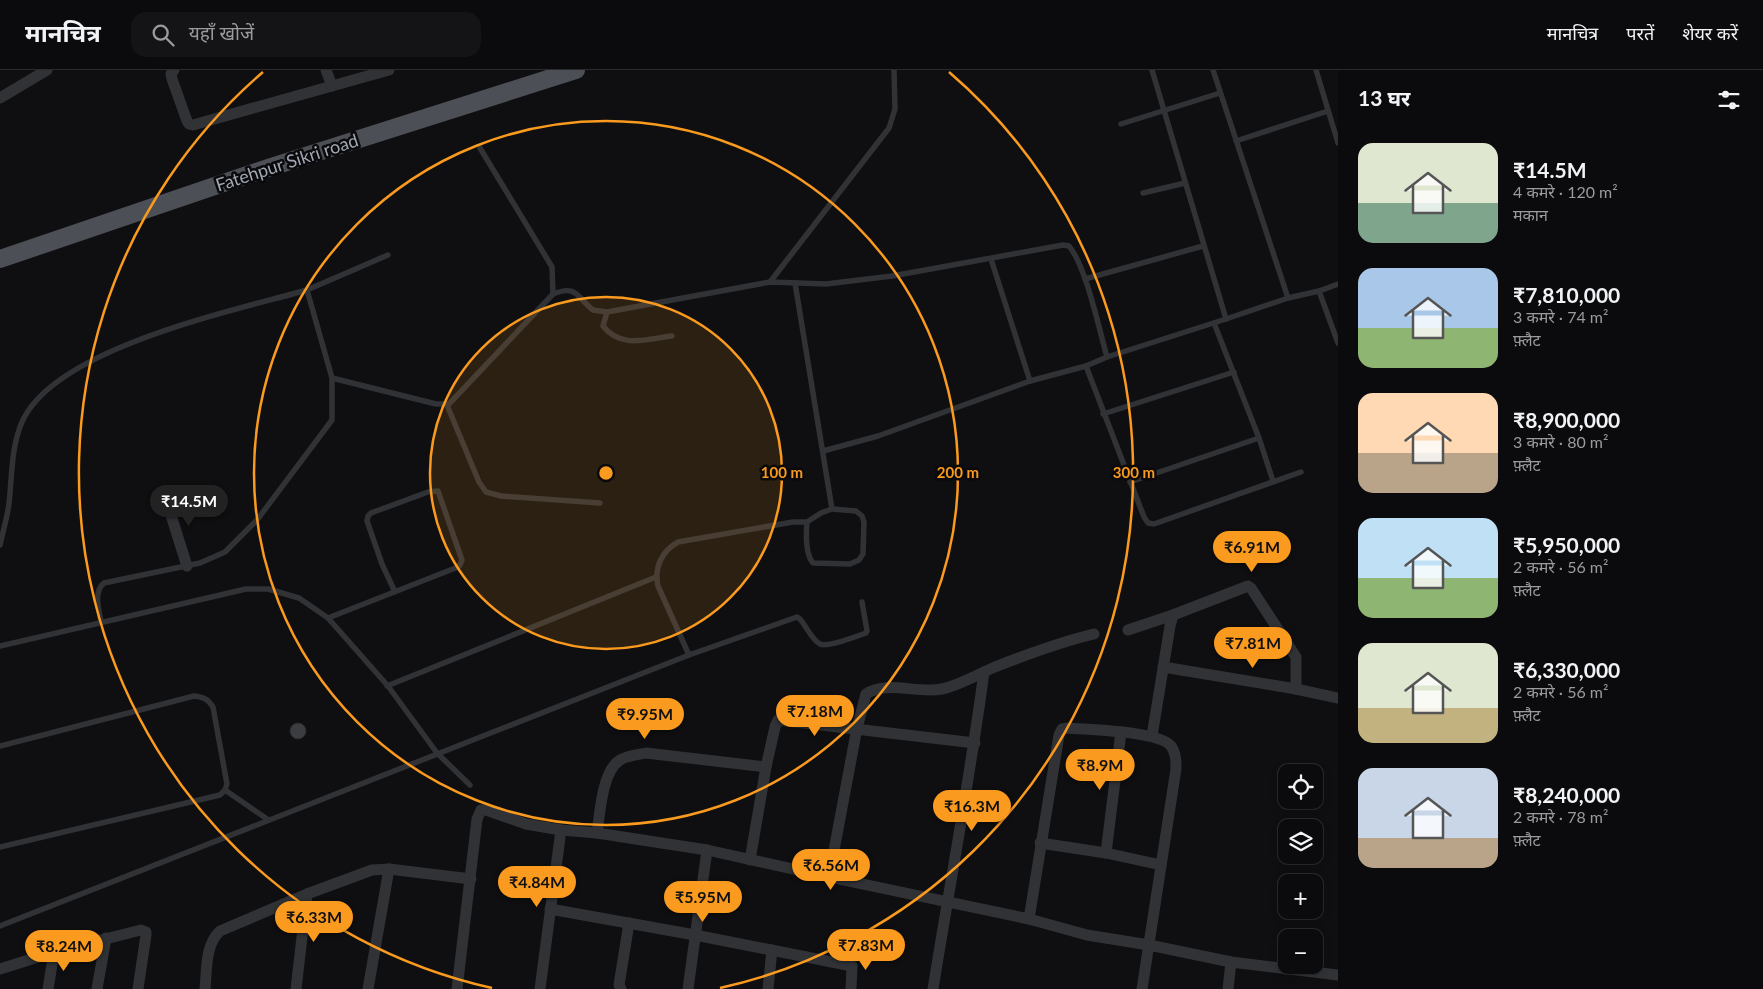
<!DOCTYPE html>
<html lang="hi">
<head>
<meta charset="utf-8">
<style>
  :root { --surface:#0b0b0d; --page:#141416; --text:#f1f3f6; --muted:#9a9b9d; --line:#2b2b2e; --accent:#fa9a1e }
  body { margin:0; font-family:Lato,"Noto Sans Devanagari",sans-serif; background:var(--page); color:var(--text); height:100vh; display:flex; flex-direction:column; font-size:19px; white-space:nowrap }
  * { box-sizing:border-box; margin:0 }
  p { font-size:16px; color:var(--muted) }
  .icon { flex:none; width:28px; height:28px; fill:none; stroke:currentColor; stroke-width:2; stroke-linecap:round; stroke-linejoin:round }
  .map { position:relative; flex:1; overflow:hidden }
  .details { display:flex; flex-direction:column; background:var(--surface); width:425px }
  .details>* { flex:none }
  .buttons { position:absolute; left:1278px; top:694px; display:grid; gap:10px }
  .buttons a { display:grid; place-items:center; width:45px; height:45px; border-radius:10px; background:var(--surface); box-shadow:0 2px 8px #0003,0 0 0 1px var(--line); font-size:25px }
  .price { position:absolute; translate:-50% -42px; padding:0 11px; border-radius:18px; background:var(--accent); color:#111; font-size:16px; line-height:32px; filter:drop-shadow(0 1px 2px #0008) }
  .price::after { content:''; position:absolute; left:50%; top:30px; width:15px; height:11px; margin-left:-8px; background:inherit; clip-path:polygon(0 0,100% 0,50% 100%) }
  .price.on { background:#222; color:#fff }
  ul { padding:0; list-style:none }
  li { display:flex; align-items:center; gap:15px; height:125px; padding:0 20px }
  li span { display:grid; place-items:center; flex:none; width:140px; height:100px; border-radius:15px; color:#555 }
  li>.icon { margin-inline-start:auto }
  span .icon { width:60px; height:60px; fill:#fffc; stroke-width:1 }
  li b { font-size:21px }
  h2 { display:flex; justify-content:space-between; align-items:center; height:60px; padding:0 20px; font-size:21px }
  header { display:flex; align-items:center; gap:30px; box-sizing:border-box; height:70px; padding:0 25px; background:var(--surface); border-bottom:1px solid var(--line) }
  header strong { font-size:24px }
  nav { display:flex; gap:28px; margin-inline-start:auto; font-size:18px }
  .search { width:350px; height:45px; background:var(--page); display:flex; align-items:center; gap:12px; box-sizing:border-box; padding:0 18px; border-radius:15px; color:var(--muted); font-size:19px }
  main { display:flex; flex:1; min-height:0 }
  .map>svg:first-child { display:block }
  .building { fill:#3b3d41; stroke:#292a2d }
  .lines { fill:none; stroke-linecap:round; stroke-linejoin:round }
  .service { stroke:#303236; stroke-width:5.5 }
  .minor { stroke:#303236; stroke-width:11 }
  .primary { stroke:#4c4f55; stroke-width:18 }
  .ring { fill:none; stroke:#fa9a1e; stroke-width:2.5 }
  .labels { text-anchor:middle; stroke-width:5; stroke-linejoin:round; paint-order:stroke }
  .street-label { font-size:18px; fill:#a0a7b3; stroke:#0a0a0c }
  .centre { fill:#fa9a1e; stroke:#0a0a0c; stroke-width:2.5 }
  .ring-label { font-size:15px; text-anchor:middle; font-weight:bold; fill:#fa9a1e; stroke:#0a0a0c; stroke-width:5; stroke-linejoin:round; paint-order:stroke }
</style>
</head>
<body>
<header>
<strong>मानचित्र</strong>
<div class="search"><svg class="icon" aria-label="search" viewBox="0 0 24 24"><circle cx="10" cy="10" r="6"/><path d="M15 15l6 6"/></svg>यहाँ खोजें</div>
<nav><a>मानचित्र</a><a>परतें</a><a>शेयर करें</a></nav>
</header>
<main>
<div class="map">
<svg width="1338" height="919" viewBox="0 0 1338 919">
  <rect width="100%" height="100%" fill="#0f0f11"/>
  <circle class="building" cx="298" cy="661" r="8"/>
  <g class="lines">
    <g class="service">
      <polyline points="1152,0 1226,249"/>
      <polyline points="1213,0 1288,228"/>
      <polyline points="1316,0 1338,73"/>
      <polyline points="1121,54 1220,23"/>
      <polyline points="1236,71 1328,41"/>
      <polyline points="480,78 552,197 553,224"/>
      <polyline points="1143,123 1185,113"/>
      <polyline points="991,189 1030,311"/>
      <polyline points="1085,209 1203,176"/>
      <polyline points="770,212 889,58 895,39 894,0"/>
      <path d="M795,213L832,439L856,441L862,446L864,452L863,484L859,490L850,494L813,493C805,484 806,464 807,452"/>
      <polyline points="1319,221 1338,273"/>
      <path d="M607,242L770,212L826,214L892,206L1063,175L1069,176C1086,196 1099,259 1107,287"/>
      <polyline points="1214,253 1259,368 1273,411"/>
      <polyline points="1086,296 1144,447 1148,453 1154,454 1301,402"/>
      <path d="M332,308L436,334H449L553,224C578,214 577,228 593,240L607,242L603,256C621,279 646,269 672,266"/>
      <polyline points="447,335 479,412 486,422 501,426 600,433"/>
      <polyline points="1103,344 1234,302"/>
      <polyline points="823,381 878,366 1030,311 1086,296 1107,287 1226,249 1288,228 1319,221 1338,214"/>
      <polyline points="1130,412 1259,368"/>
      <path d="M832,439L821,443L807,452H793L678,472C662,481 654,497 658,516L689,585L797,547L800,549C806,556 812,570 820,574C827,578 857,566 866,563L867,561L862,532"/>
      <path d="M0,475C3,461 7,448 9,434C12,407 11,377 22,352C55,278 233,241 307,220"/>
      <polyline points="328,548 458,497 460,495 462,490 438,421 428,422 371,443 368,446 367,451 382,494 395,522"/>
      <path d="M101,552C99,539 93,522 104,513L200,493L225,482L257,450L332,350V308L307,220L388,185"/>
      <polyline points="0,576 246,519 268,519 299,528 328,548 388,616 437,683 470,715"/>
      <polyline points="387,616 656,507"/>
      <path d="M0,676L194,626C203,627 208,629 213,637L227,714L225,720L220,725L0,777"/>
      <polyline points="225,720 267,749"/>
      <polyline points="0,856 689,585"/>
    </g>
    <g class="minor">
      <polyline points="174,0 171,4 172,9 187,51 189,54 193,55 389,0"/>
      <polyline points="326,0 332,16"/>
      <polyline points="0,28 47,0"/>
      <polyline points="165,426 187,496"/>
      <polyline points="1128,560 1173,545 1248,516 1251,518 1296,587 1296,619"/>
      <polyline points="1163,597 1296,619 1338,628"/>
      <polyline points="1152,666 1170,556 1173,545"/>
      <path d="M597,763C600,743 602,701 620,690C628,685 637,685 646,683L766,697"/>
      <polyline points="1040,773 1106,783 1161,795"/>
      <polyline points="1106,783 1121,662"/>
      <polyline points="750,790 766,697 775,657 778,650 975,673"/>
      <path d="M829,807L857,658L866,624C887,610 918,624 942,619C960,615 978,604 995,597C1028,584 1060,572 1094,564"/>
      <polyline points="550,839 695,865 852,896 851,919"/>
      <path d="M1029,849L1059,665L1062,659L1068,658C1089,660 1159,661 1171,676C1176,683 1176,691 1176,699L1142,919"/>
      <polyline points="0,899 54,882 141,860 146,862 146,865 138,919"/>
      <polyline points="48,919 54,882"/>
      <polyline points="97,919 106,868"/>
      <path d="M205,919C207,899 205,875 220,861L307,824L372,800L389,799L471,809"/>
      <polyline points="296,919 307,824"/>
      <polyline points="368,919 389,799"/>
      <polyline points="457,919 477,749 481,740 486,740 526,754 561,760 597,763 707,780 829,807 1029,849 1087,865 1149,875 1231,892 1338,905"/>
      <polyline points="540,919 561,760"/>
      <polyline points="621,919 619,915 629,853"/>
      <polyline points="688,919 707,780"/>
      <polyline points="768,919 772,880"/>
      <path d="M933,919C950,813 970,708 984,602"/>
      <polyline points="1228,919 1231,892"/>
    </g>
    <polyline class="primary" points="0,189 268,98 576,0"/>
  </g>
  <circle cx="606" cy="403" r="176" fill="#fa9a1e" fill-opacity=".12"/>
  <g class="ring">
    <circle cx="606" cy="403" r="176"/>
    <circle cx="606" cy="403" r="352"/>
    <path d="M492 918A528 528 0 0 1 263 2M949 2A528 528 0 0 1 720 918"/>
  </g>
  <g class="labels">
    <g class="street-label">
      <text transform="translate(287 93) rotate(-18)" y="6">Fatehpur Sikri road</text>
    </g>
  </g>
  <circle cx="606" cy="403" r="8" class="centre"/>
  <g class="ring-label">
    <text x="782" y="408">100 m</text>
    <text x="958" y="408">200 m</text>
    <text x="1134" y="408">300 m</text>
  </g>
</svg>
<div class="buttons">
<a><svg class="icon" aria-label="locate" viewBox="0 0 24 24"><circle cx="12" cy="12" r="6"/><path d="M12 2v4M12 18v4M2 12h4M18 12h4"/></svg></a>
<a><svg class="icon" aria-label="layers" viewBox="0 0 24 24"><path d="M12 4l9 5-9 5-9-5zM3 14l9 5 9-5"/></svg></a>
<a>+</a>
<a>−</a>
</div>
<b class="price on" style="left:189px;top:457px">₹14.5M</b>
<b class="price" style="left:1252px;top:503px">₹6.91M</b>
<b class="price" style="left:1253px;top:599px">₹7.81M</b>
<b class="price" style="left:815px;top:667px">₹7.18M</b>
<b class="price" style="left:645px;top:670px">₹9.95M</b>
<b class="price" style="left:1100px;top:721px">₹8.9M</b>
<b class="price" style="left:972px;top:762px">₹16.3M</b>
<b class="price" style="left:831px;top:821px">₹6.56M</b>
<b class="price" style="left:537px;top:838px">₹4.84M</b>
<b class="price" style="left:703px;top:853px">₹5.95M</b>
<b class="price" style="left:314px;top:873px">₹6.33M</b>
<b class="price" style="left:866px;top:901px">₹7.83M</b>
<b class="price" style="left:64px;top:902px">₹8.24M</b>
</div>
<section class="details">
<h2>13 घर<svg class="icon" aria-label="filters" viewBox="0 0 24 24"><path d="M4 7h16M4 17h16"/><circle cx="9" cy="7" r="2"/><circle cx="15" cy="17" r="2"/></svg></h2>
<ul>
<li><span style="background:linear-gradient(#dfe7d0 60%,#7fa58c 0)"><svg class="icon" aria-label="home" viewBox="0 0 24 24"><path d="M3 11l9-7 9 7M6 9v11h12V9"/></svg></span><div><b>₹14.5M</b><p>4 कमरे · 120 m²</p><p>मकान</p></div></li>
<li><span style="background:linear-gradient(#a9c7e8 60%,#8fb573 0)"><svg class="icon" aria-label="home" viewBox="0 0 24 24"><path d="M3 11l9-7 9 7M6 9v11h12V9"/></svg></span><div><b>₹7,810,000</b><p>3 कमरे · 74 m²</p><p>फ़्लैट</p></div></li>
<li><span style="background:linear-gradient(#ffd9b3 60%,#b9a48a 0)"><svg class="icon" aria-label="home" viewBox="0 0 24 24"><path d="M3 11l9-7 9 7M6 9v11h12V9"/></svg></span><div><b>₹8,900,000</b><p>3 कमरे · 80 m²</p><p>फ़्लैट</p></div></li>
<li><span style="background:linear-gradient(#bfe0f5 60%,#8fb573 0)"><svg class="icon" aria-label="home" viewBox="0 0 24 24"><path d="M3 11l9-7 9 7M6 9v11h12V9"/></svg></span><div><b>₹5,950,000</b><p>2 कमरे · 56 m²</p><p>फ़्लैट</p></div></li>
<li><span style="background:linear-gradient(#dfe7d0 65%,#c2b280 0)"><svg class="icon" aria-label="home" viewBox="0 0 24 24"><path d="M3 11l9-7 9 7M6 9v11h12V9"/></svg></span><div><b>₹6,330,000</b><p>2 कमरे · 56 m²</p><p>फ़्लैट</p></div></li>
<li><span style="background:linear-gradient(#c9d6e8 70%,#b9a48a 0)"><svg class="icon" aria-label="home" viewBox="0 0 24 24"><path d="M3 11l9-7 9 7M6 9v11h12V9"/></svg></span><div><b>₹8,240,000</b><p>2 कमरे · 78 m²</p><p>फ़्लैट</p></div></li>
</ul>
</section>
</main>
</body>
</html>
